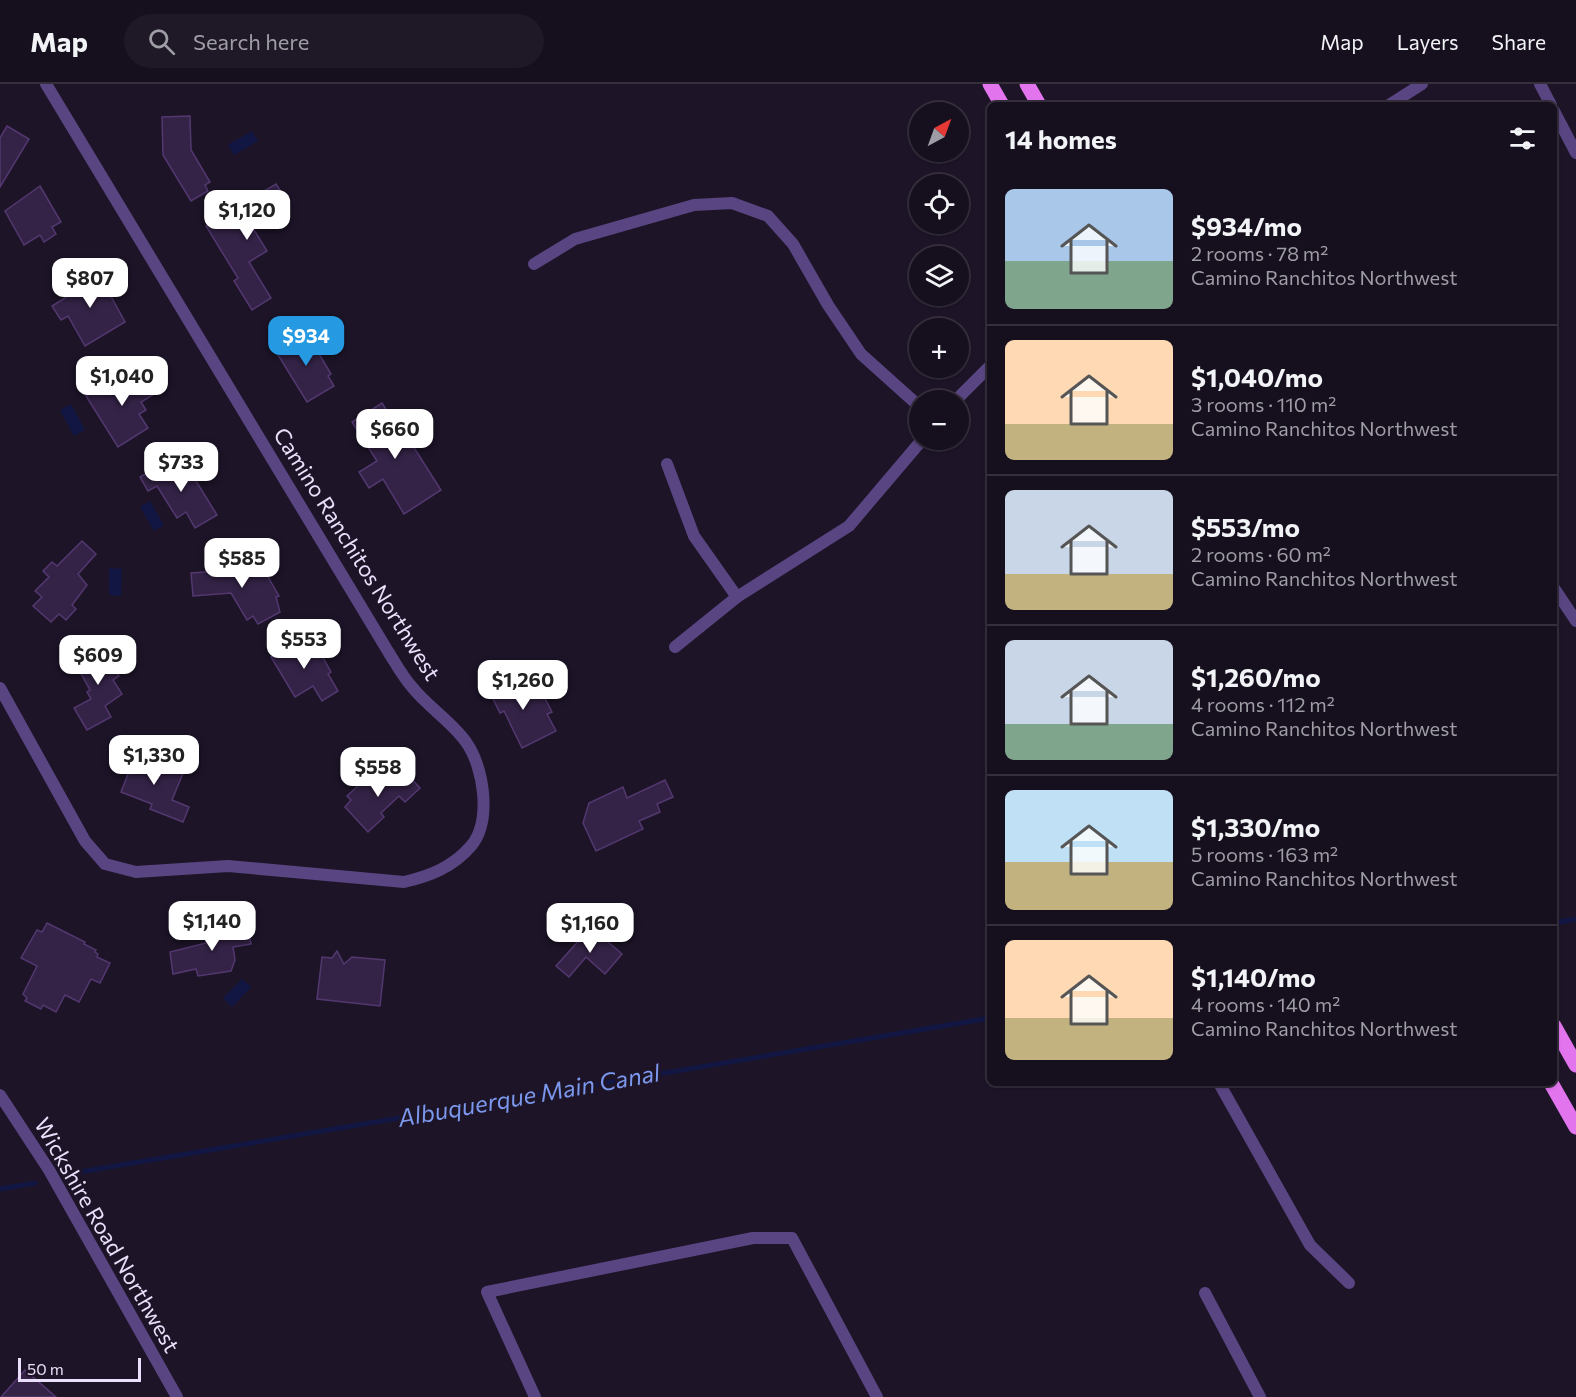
<!DOCTYPE html>
<html lang="en">
<head>
<meta charset="utf-8">
<style>
  :root { --surface:#160f1e; --page:#1f1827; --text:#f1f3f6; --muted:#9e9ca4; --line:#352f3c; --accent:#2599e2 }
  body { margin:0; font-family:Commissioner,sans-serif; background:var(--page); color:var(--text); height:100vh; display:flex; flex-direction:column; font-size:22px; white-space:nowrap }
  * { box-sizing:border-box; margin:0 }
  p { font-size:20px; color:var(--muted) }
  .icon { flex:none; width:33px; height:33px; fill:none; stroke:currentColor; stroke-width:2; stroke-linecap:round; stroke-linejoin:round }
  .map { position:relative; flex:1; overflow:hidden }
  .details { position:absolute; left:987px; top:18px; width:570px; height:984px; display:flex; flex-direction:column; background:var(--surface); border-radius:9px; box-shadow:0 2px 4px #0004,0 0 0 2px var(--line) }
  .details>* { flex:none }
  .needle { width:39px; rotate:41deg }
  .buttons { position:absolute; left:909px; top:18px; display:grid; gap:12px }
  .buttons a { display:grid; place-items:center; width:60px; height:60px; border-radius:50%; background:var(--surface); box-shadow:0 2px 4px #0004,0 0 0 2px var(--line); font-size:30px }
  .scale { position:absolute; left:18px; bottom:15px; width:123px; box-sizing:border-box; padding-left:6px; border:3px solid #eae0fb; border-top:0; font-size:16px; line-height:21px; white-space:nowrap; color:#eae0fb; -webkit-text-stroke:4px #1d1428; paint-order:stroke }
  .price { position:absolute; translate:-50% -51px; padding:0 14px; border-radius:12px; background:#fff; color:#222; font-size:20px; line-height:39px; filter:drop-shadow(0 2px 3px #0008) }
  .price::after { content:''; position:absolute; left:50%; top:36px; width:18px; height:14px; margin-left:-9px; background:inherit; clip-path:polygon(0 0,100% 0,50% 100%) }
  .price.active { background:var(--accent); color:#fff }
  ul { padding:0; list-style:none }
  li { display:flex; align-items:center; gap:18px; height:150px; padding:0 18px }
  li+li { border-top:2px solid var(--line) }
  li span { display:grid; place-items:center; flex:none; width:168px; height:120px; border-radius:9px; color:#555 }
  li>.icon { margin-inline-start:auto }
  span .icon { width:72px; height:72px; fill:#fffc; stroke-width:1 }
  li b { font-size:26px }
  h2 { display:flex; justify-content:space-between; align-items:center; height:72px; padding:0 18px; font-size:26px }
  header { display:flex; align-items:center; gap:36px; box-sizing:border-box; height:84px; padding:0 30px; background:var(--surface); border-bottom:2px solid var(--line) }
  header strong { font-size:28px }
  nav { display:flex; gap:33px; margin-inline-start:auto; font-size:21px }
  .search { width:420px; height:54px; background:var(--page); display:flex; align-items:center; gap:15px; box-sizing:border-box; padding:0 21px; border-radius:33px; color:var(--muted); font-size:22px }
  .map>svg:first-child { display:block }
  .water { fill:#121643 }
  .lines { fill:none; stroke-linecap:round; stroke-linejoin:round }
  .stream { stroke:#121643; stroke-width:5 }
  .building { fill:#342347; stroke:#533870; stroke-width:1.5 }
  .street { stroke:#594581; stroke-width:12 }
  .primary { stroke:#e275ed; stroke-width:15 }
  .labels { text-anchor:middle; stroke-width:6; stroke-linejoin:round; paint-order:stroke }
  .street-label { font-size:22px; fill:#eae0fb; stroke:#1d1428 }
  .water-label { font-size:24px; font-style:italic; fill:#7b98ed; stroke:#1d1428 }
</style>
</head>
<body>
<header>
<strong>Map</strong>
<div class="search"><svg class="icon" aria-label="search" viewBox="0 0 24 24"><circle cx="10" cy="10" r="6"/><path d="M15 15l6 6"/></svg>Search here</div>
<nav><a>Map</a><a>Layers</a><a>Share</a></nav>
</header>
<div class="map">
<svg width="1576" height="1313" viewBox="0 0 1576 1313">
  <rect width="100%" height="100%" fill="#1d1428"/>
  <g class="water">
    <polygon points="252,47 258,57 234,71 228,61"/>
    <polygon points="71,320 85,346 74,352 60,326"/>
    <polygon points="150,417 164,441 154,447 140,423"/>
    <polygon points="109,484 122,485 121,512 109,511"/>
    <polygon points="242,895 251,903 232,923 223,914"/>
  </g>
  <g class="lines">
    <g class="stream">
      <polyline points="1554,839 1576,835"/>
      <polyline points="68,1090 990,934"/>
      <polyline points="0,1105 35,1099"/>
    </g>
  </g>
  <g class="building">
    <polygon points="190,32 191,66 210,98 205,101 208,107 191,117 163,71 162,33"/>
    <polygon points="7,42 29,55 0,103 0,54"/>
    <polygon points="276,100 288,119 251,141 267,167 249,178 271,214 252,226 234,197 238,194 206,142"/>
    <polygon points="40,102 61,138 52,143 56,150 44,158 40,151 24,161 5,127"/>
    <polygon points="97,187 125,238 85,262 68,232 61,236 52,222 78,206 75,200"/>
    <polygon points="306,248 331,290 328,292 334,302 307,318 275,266"/>
    <polygon points="122,290 132,306 153,293 161,306 141,318 146,326 139,330 148,344 118,363 86,312"/>
    <polygon points="382,319 396,342 404,338 415,357 411,359 441,406 404,430 383,395 369,404 359,388 377,377 352,338"/>
    <polygon points="168,377 176,391 188,384 217,431 195,444 186,428 177,434 157,402 148,407 140,393"/>
    <polygon points="82,457 96,470 78,490 87,501 72,521 76,525 66,536 59,530 51,538 33,522 42,513 35,507 49,493 43,487 52,478 57,482"/>
    <polygon points="256,472 279,512 276,513 280,528 258,540 253,532 247,536 231,509 193,512 191,489 233,486"/>
    <polygon points="301,554 315,574 321,570 331,588 328,590 338,607 322,617 313,602 295,613 271,573"/>
    <polygon points="106,560 116,578 112,580 119,592 113,596 122,610 105,622 111,633 87,646 74,624 91,615 87,608 90,606 74,577"/>
    <polygon points="509,592 518,609 537,599 552,628 547,630 556,647 522,664 504,627 500,629 487,603"/>
    <polygon points="126,669 166,685 167,680 184,687 172,716 189,723 183,738 150,725 152,720 121,708 130,685 122,682"/>
    <polygon points="375,686 388,701 392,697 395,700 406,689 420,704 405,718 399,712 381,729 384,733 368,748 345,723 351,716 347,712"/>
    <polygon points="665,696 673,713 657,720 660,728 639,737 643,745 596,767 583,739 589,719 623,703 627,714"/>
    <polygon points="47,839 85,858 84,860 96,866 95,868 98,870 97,873 110,879 100,899 91,895 79,918 65,911 56,928 43,921 41,925 25,917 27,914 23,910 37,882 21,874 37,846 42,848"/>
    <polygon points="247,841 251,860 233,863 235,876 231,887 198,892 196,885 173,890 170,868 206,859 205,848"/>
    <polygon points="591,843 622,870 605,890 586,873 569,893 556,882"/>
    <polygon points="337,867 344,880 352,873 385,876 380,922 317,915 322,873 332,874"/>
    <polygon points="25,1286 56,1313 1,1313"/>
  </g>
  <g class="lines">
    <g class="street">
      <polyline points="1540,0 1551,21"/>
      <polyline points="1389,21 1422,0"/>
      <polyline points="1554,27 1576,69"/>
      <polyline points="534,180 575,155 694,121 732,119 768,132 793,160 828,221 861,270 920,323"/>
      <polyline points="956,316 990,282"/>
      <polyline points="667,380 694,452 737,513"/>
      <polyline points="1554,504 1576,537"/>
      <polyline points="675,563 737,513 849,442 922,356"/>
      <path d="M0,604L85,757L105,780L136,788L228,782L404,798C430,792 453,783 471,762C492,737 484,683 466,658C452,638 428,623 412,603C403,593 396,580 389,569L46,0"/>
      <polyline points="1219,999 1310,1161 1349,1199"/>
      <polyline points="0,1011 49,1086 177,1313"/>
      <polyline points="1205,1209 1260,1313"/>
      <polyline points="535,1313 487,1208 753,1154 792,1154 877,1313"/>
    </g>
    <g class="primary">
      <polyline points="990,0 1002,21"/>
      <polyline points="1027,0 1039,21"/>
      <polyline points="1554,942 1576,981"/>
      <polyline points="1551,999 1576,1043"/>
    </g>
  </g>
  <g class="labels">
    <g class="street-label">
      <text transform="translate(357 470) rotate(58)" y="8">Camino Ranchitos Northwest</text>
      <text transform="translate(107 1151) rotate(60)" y="8">Wickshire Road Northwest</text>
    </g>
    <g class="water-label">
      <text transform="translate(529 1012) rotate(-10)" y="8">Albuquerque Main Canal</text>
    </g>
  </g>
</svg>
<div class="buttons">
<a><svg class="needle" viewBox="-14 -14 28 28"><path d="M0-13l5 13h-10z" fill="#e53935"/><path d="M0 13l5-13h-10z" fill="#9e9ca4"/></svg></a>
<a><svg class="icon" aria-label="locate" viewBox="0 0 24 24"><circle cx="12" cy="12" r="6"/><path d="M12 2v4M12 18v4M2 12h4M18 12h4"/></svg></a>
<a><svg class="icon" aria-label="layers" viewBox="0 0 24 24"><path d="M12 4l9 5-9 5-9-5zM3 14l9 5 9-5"/></svg></a>
<a>+</a>
<a>−</a>
</div>
<div class="scale">50 m</div>
<b class="price" style="left:247px;top:157px">$1,120</b>
<b class="price" style="left:90px;top:225px">$807</b>
<b class="price active" style="left:306px;top:283px">$934</b>
<b class="price" style="left:122px;top:323px">$1,040</b>
<b class="price" style="left:395px;top:376px">$660</b>
<b class="price" style="left:181px;top:409px">$733</b>
<b class="price" style="left:242px;top:505px">$585</b>
<b class="price" style="left:304px;top:586px">$553</b>
<b class="price" style="left:98px;top:602px">$609</b>
<b class="price" style="left:523px;top:627px">$1,260</b>
<b class="price" style="left:154px;top:702px">$1,330</b>
<b class="price" style="left:378px;top:714px">$558</b>
<b class="price" style="left:212px;top:868px">$1,140</b>
<b class="price" style="left:590px;top:870px">$1,160</b>
<section class="details">
<h2>14 homes<svg class="icon" aria-label="filters" viewBox="0 0 24 24"><path d="M4 7h16M4 17h16"/><circle cx="9" cy="7" r="2"/><circle cx="15" cy="17" r="2"/></svg></h2>
<ul>
<li><span style="background:linear-gradient(#a9c7e8 60%,#7fa58c 0)"><svg class="icon" aria-label="home" viewBox="0 0 24 24"><path d="M3 11l9-7 9 7M6 9v11h12V9"/></svg></span><div><b>$934/mo</b><p>2 rooms · 78 m²</p><p>Camino Ranchitos Northwest</p></div></li>
<li><span style="background:linear-gradient(#ffd9b3 70%,#c2b280 0)"><svg class="icon" aria-label="home" viewBox="0 0 24 24"><path d="M3 11l9-7 9 7M6 9v11h12V9"/></svg></span><div><b>$1,040/mo</b><p>3 rooms · 110 m²</p><p>Camino Ranchitos Northwest</p></div></li>
<li><span style="background:linear-gradient(#c9d6e8 70%,#c2b280 0)"><svg class="icon" aria-label="home" viewBox="0 0 24 24"><path d="M3 11l9-7 9 7M6 9v11h12V9"/></svg></span><div><b>$553/mo</b><p>2 rooms · 60 m²</p><p>Camino Ranchitos Northwest</p></div></li>
<li><span style="background:linear-gradient(#c9d6e8 70%,#7fa58c 0)"><svg class="icon" aria-label="home" viewBox="0 0 24 24"><path d="M3 11l9-7 9 7M6 9v11h12V9"/></svg></span><div><b>$1,260/mo</b><p>4 rooms · 112 m²</p><p>Camino Ranchitos Northwest</p></div></li>
<li><span style="background:linear-gradient(#bfe0f5 60%,#c2b280 0)"><svg class="icon" aria-label="home" viewBox="0 0 24 24"><path d="M3 11l9-7 9 7M6 9v11h12V9"/></svg></span><div><b>$1,330/mo</b><p>5 rooms · 163 m²</p><p>Camino Ranchitos Northwest</p></div></li>
<li><span style="background:linear-gradient(#ffd9b3 65%,#c2b280 0)"><svg class="icon" aria-label="home" viewBox="0 0 24 24"><path d="M3 11l9-7 9 7M6 9v11h12V9"/></svg></span><div><b>$1,140/mo</b><p>4 rooms · 140 m²</p><p>Camino Ranchitos Northwest</p></div></li>
</ul>
</section>
</div>
</body>
</html>
